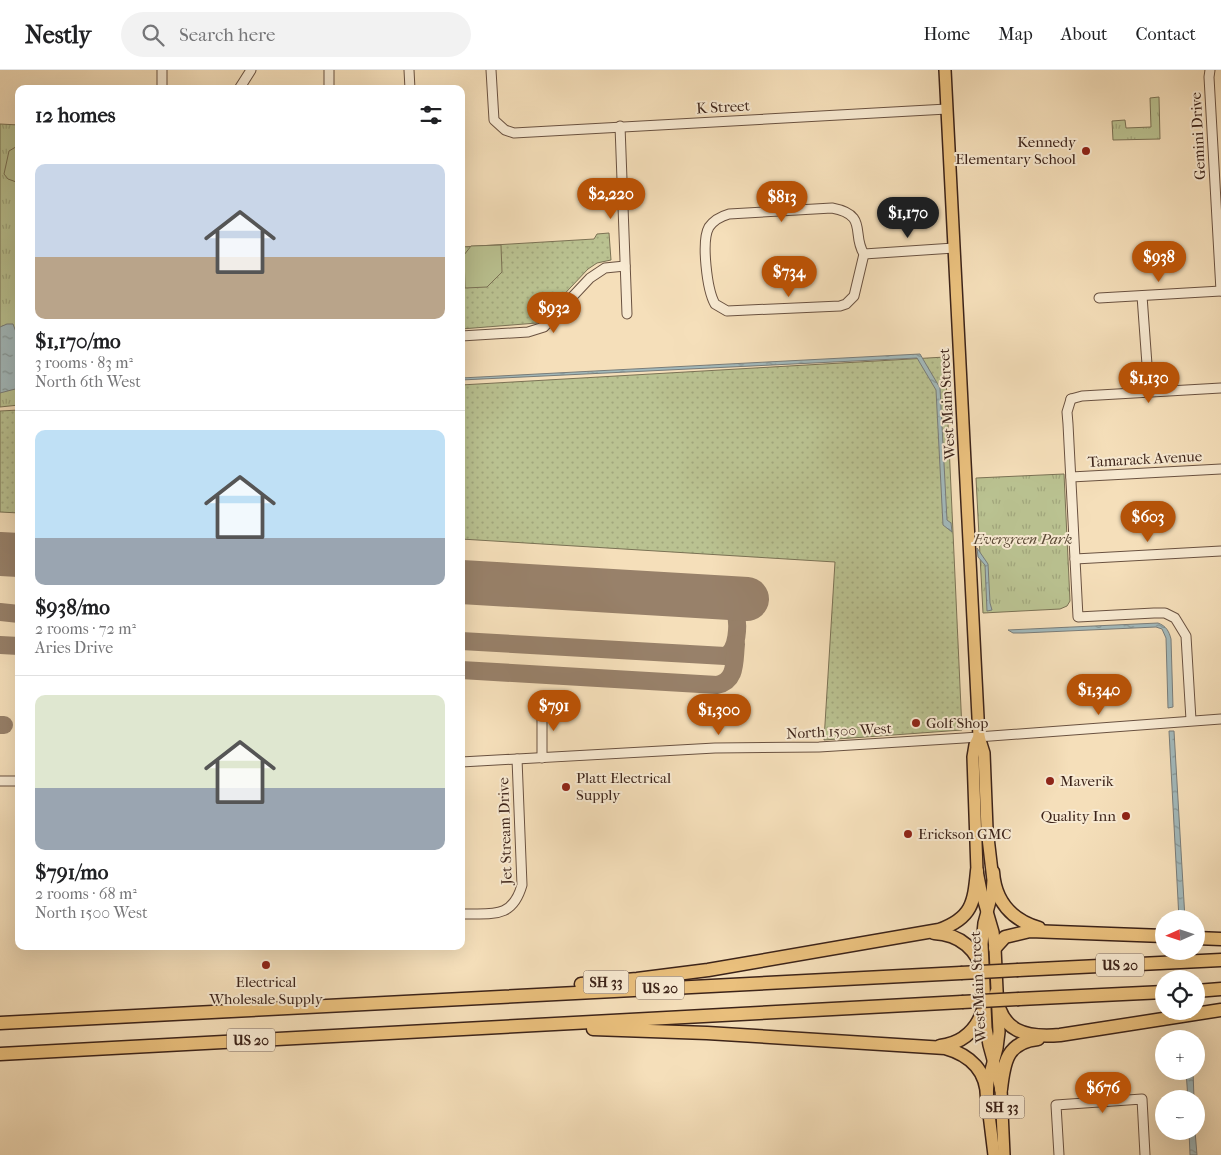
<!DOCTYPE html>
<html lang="en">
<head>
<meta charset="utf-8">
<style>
  :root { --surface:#fff; --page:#f2f2f2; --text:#202124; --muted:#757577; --line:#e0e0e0; --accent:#b45309 }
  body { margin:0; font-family:"IM FELL French Canon",serif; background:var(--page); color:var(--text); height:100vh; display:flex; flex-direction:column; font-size:19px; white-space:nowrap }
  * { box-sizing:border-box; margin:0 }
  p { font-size:16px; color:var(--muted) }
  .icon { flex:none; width:28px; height:28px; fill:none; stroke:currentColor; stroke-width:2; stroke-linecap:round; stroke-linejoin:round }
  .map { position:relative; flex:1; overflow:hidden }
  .side { position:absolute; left:15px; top:15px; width:450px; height:865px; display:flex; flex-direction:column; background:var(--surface); border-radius:10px; box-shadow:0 5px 20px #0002 }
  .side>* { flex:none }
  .needle { width:32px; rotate:267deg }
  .tools { position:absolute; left:1155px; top:840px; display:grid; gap:10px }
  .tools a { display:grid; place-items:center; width:50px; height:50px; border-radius:50%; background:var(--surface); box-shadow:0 5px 20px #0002; font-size:25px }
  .price { position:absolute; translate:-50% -42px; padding:0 11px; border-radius:18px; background:var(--accent); color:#fff; font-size:16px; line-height:32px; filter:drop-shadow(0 1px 2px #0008) }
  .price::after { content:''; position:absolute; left:50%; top:30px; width:15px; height:11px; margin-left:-8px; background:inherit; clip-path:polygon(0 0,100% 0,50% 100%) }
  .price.active { background:#222; color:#fff }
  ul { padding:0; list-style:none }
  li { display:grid; align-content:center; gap:10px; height:265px; padding:0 20px }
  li+li { border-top:1px solid var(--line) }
  li span { display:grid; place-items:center; height:155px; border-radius:10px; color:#555 }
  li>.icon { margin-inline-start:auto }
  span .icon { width:90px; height:90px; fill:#fffc; stroke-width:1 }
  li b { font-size:21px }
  h2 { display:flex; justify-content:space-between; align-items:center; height:60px; padding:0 20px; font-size:21px }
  header { display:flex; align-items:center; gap:30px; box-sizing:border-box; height:70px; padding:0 25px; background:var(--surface); border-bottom:1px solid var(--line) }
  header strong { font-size:24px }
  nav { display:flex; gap:28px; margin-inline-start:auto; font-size:18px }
  .search { width:350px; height:45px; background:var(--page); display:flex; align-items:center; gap:12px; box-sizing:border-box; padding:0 18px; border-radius:28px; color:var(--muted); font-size:19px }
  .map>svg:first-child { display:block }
  .grass { fill:url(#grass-dots); stroke:#7b7255 }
  .park { fill:url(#park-tufts); stroke:#7b7255 }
  .garden { fill:#bac291; stroke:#7b7255 }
  .water { fill:url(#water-ripples); stroke:#797d7a }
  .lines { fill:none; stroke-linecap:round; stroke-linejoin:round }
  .taxiway { stroke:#98816a; stroke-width:18 }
  .runway { stroke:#98816a; stroke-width:44 }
  .minor-casing { stroke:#6a5241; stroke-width:11 }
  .major-casing { stroke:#3c2319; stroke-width:14 }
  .highway-casing { stroke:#3c2319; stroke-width:15 }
  .minor { stroke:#f8ead2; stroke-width:9 }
  .major { stroke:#eac07d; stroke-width:11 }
  .highway { stroke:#eac07d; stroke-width:12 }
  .highway-bridge-casing { stroke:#3c2319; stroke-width:15; stroke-linecap:butt }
  .highway-bridge { stroke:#eac07d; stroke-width:12 }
  .poi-dot { fill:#8f2418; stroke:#f8ead2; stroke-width:2 }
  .labels { text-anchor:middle; stroke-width:4; stroke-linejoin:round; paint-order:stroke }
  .shield { fill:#f8ead2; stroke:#745f50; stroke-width:1 }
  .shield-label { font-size:14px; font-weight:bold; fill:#3c2319 }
  .street-label { font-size:15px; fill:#3c2319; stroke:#f8ead2 }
  .poi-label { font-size:15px; fill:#3c2319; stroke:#f8ead2; text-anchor:start }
  .park-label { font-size:15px; font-style:italic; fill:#5c4b37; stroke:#f8ead2 }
</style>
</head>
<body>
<header>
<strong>Nestly</strong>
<div class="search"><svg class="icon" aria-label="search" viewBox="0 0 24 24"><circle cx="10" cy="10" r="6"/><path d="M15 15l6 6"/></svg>Search here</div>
<nav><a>Home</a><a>Map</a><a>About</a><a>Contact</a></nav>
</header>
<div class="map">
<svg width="1221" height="1085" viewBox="0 0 1221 1085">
  <defs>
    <pattern id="grass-dots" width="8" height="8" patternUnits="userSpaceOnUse" patternTransform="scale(1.25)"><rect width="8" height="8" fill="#bac291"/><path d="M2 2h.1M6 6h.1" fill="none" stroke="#a1a67c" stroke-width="1.8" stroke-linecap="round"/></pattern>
    <pattern id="park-tufts" width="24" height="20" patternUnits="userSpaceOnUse" patternTransform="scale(1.25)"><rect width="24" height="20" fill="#bac291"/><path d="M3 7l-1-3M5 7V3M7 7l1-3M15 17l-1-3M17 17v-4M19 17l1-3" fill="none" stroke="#a1a67c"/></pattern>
    <pattern id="water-ripples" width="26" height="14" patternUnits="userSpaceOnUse" patternTransform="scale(1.25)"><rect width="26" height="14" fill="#a2b9bb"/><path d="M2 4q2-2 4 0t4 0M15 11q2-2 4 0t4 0" fill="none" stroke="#859697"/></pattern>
  </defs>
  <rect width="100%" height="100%" fill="#f5dfba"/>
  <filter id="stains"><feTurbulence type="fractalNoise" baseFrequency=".004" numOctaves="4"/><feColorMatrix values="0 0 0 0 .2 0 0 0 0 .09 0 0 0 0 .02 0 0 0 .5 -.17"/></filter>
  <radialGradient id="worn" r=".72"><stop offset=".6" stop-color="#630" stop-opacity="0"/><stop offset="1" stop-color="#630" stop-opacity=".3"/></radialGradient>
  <g class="grass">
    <polygon points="609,163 611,190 597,193 588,199 537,253 461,259 461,177 594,169 597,164"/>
    <polygon points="945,287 962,660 824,670 835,492 461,469 461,315"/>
    <polygon points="19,340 19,443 0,442 0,341"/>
  </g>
  <g class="park">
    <polygon points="1159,27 1160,69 1113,70 1112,51 1125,50 1126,58 1151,57 1150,28"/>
    <polygon points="0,54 19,55 19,335 0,337"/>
    <polygon points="1064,404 1070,531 1067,536 1060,539 983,543 976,408"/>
  </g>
  <g class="garden">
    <polygon points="19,75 19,113 8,109 4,104 9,81"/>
    <polygon points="501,175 502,202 487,217 465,218 464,185 471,176"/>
  </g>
  <g class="water">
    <polygon points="7,254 13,254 16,262 19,262 19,318 0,323 0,257"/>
    <polygon points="920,284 940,318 947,450 951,453 952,462 943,455 936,320 917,288 461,310 461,308"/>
    <polygon points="977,478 988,494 990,533 992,540 987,541 985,495 978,487"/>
    <path d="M1158,553C1166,556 1169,561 1171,569L1173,637L1168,638L1166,568L1162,559L1156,557L1023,563H1013L1008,560Z"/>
    <polygon points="1169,661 1174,661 1185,849 1179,849"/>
    <polygon points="1186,1001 1193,1001 1194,1029 1188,1029"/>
    <polygon points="1189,1061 1195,1061 1197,1085 1190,1085"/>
  </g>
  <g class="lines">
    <g class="taxiway">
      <polyline points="0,542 19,544"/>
      <path d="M461,571L725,586C738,582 739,553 735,542C733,535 727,531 721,527"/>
      <polyline points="0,575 19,576"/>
      <path d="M461,600L717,615C737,611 734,591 736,574"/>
      <polyline points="0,655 4,655"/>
    </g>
    <g class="runway">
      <polyline points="0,484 19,485"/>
      <polyline points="461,512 747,529"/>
    </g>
    <g class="minor-casing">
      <g id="minor">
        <polyline points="162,0 162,19"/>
        <polyline points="329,0 329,19"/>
        <polyline points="409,0 410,19"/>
        <polyline points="491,0 494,50 505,60 514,63 947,39"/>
        <polyline points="1210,0 1209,7 1221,221"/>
        <polyline points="239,19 251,0"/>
        <polyline points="620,56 627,244"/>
        <path d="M832,138C869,145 851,164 864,184L854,226L846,234L840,236L727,241L715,234C707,220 701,171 709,157C714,150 722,146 729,144Z"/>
        <polyline points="864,184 954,178"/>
        <polyline points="1142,226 1149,322"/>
        <polyline points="1099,228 1221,221"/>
        <polyline points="461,266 528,262 544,257 590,208 605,198 625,196"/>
        <polyline points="1071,329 1067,342 1068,354 1078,547 1154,543 1165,543 1175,548 1186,566 1191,650"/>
        <polyline points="1071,329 1082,326 1221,318"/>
        <polyline points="1071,407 1221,399"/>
        <polyline points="1075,489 1221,481"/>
        <polyline points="542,688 542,636"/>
        <polyline points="461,692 715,678 819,677 964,668 1221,649"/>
        <polyline points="0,711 19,711"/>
        <path d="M461,844C491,843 512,850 522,815L517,689"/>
        <polyline points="1059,1085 1056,1035 1142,1029 1145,1085"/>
      </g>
    </g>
    <g class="major-casing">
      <g id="major">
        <polyline points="945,0 979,667 984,683 987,759 993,810 992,824 984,853 982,874 986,958 989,975 1001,1019 1004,1085"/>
        <polyline points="979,667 975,675 973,687 977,801 981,821 993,862 995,878 999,962 997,978 988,1011 987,1028 994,1085"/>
      </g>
    </g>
    <g class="highway-casing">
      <g id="highway">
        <path d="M993,802C995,831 1012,850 1039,858"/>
        <path d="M934,863C960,864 978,880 984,905"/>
        <polyline points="1196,868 1221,869"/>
        <polyline points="995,878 1005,867 1030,861 1164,866"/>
        <polyline points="1018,900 1221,890"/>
        <path d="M581,914L637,909L708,900L939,860C972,848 974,833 977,801"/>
        <polyline points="1196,921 1221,919"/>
        <path d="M996,923C1000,962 1026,968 1060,965L1221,940"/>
        <polyline points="1019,929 1164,922"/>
        <polyline points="0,953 961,903"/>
        <path d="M593,959L707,963L945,978C970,985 987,1001 987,1028"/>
        <path d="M940,976C965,973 979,957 985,934"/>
        <polyline points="0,984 962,932"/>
        <path d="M1001,1019C1004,992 1007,972 1038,969"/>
      </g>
    </g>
    <use href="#minor" class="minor"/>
    <use href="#major" class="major"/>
    <use href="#highway" class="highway"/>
    <g class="highway-bridge-casing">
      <g id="highway-bridge">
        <polyline points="961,903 1018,900"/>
        <polyline points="962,932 1019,929"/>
      </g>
    </g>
    <use href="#highway-bridge" class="highway-bridge"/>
  </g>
  <g class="poi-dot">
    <circle cx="1086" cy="81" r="5"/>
    <circle cx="916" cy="653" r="5"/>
    <circle cx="1050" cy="711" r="5"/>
    <circle cx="566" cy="717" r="5"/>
    <circle cx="1126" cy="746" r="5"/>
    <circle cx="908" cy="764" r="5"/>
    <circle cx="266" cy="895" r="5"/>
  </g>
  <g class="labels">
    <g class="shield">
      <rect x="1096" y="883.5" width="48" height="23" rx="4"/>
      <rect x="583.5" y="900.5" width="45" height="23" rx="4"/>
      <rect x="636" y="906.5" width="48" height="23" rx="4"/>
      <rect x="227" y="958.5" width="48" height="23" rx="4"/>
      <rect x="979.5" y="1025.5" width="45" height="23" rx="4"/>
    </g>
    <g class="shield-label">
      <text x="1120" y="900">US 20</text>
      <text x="606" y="917">SH 33</text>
      <text x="660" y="923">US 20</text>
      <text x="251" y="975">US 20</text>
      <text x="1002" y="1042">SH 33</text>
    </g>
    <g class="street-label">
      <text transform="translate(723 37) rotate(-3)" y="5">K Street</text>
      <text transform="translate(1198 66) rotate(-93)" y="5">Gemini Drive</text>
      <text transform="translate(947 334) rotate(-93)" y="5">West Main Street</text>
      <text transform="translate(1145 389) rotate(-3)" y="5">Tamarack Avenue</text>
      <text transform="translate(839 661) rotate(-3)" y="5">North 1500 West</text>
      <text transform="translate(505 761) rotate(-92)" y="5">Jet Stream Drive</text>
      <text transform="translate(978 917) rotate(-93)" y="5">West Main Street</text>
    </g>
    <g class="poi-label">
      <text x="1076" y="77" text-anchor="end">Kennedy<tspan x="1076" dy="17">Elementary School</tspan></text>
      <text x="926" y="658">Golf Shop</text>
      <text x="576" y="713">Platt Electrical<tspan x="576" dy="17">Supply</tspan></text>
      <text x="1060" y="716">Maverik</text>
      <text x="1116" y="751" text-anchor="end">Quality Inn</text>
      <text x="918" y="769">Erickson GMC</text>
      <text x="266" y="917" text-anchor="middle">Electrical<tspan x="266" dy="17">Wholesale Supply</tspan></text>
    </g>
    <g class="park-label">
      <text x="1023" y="474">Evergreen Park</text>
    </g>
  </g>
  <rect width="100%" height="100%" filter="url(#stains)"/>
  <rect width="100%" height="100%" fill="url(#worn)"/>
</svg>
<div class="tools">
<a><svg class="needle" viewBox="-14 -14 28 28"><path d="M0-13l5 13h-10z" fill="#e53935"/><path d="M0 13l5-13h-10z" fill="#757577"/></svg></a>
<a><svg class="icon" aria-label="locate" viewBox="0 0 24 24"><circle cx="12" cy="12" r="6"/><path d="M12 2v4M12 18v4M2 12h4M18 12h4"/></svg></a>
<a>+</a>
<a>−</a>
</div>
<b class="price" style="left:611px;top:150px">$2,220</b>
<b class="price" style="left:782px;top:153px">$813</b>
<b class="price active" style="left:908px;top:169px">$1,170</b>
<b class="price" style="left:1159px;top:213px">$938</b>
<b class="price" style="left:789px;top:228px">$734</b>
<b class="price" style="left:554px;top:264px">$932</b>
<b class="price" style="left:1149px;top:334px">$1,130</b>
<b class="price" style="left:1148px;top:473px">$603</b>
<b class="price" style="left:1099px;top:646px">$1,340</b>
<b class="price" style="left:554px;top:662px">$791</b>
<b class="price" style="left:719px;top:666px">$1,300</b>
<b class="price" style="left:1103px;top:1044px">$676</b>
<section class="side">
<h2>12 homes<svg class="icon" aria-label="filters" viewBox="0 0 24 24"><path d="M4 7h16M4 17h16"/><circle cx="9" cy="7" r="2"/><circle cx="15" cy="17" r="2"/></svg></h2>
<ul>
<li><span style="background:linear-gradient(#c9d6e8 60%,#b9a48a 0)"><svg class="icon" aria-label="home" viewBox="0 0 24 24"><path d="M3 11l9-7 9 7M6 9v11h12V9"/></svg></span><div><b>$1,170/mo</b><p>3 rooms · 83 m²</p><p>North 6th West</p></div></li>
<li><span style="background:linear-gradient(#bfe0f5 70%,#9aa5b1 0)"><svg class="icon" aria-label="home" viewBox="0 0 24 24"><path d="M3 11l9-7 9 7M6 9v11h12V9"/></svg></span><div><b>$938/mo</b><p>2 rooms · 72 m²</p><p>Aries Drive</p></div></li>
<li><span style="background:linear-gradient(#dfe7d0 60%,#9aa5b1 0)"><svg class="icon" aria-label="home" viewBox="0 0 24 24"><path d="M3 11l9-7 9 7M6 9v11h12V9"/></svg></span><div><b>$791/mo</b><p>2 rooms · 68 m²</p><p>North 1500 West</p></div></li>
</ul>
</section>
</div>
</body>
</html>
